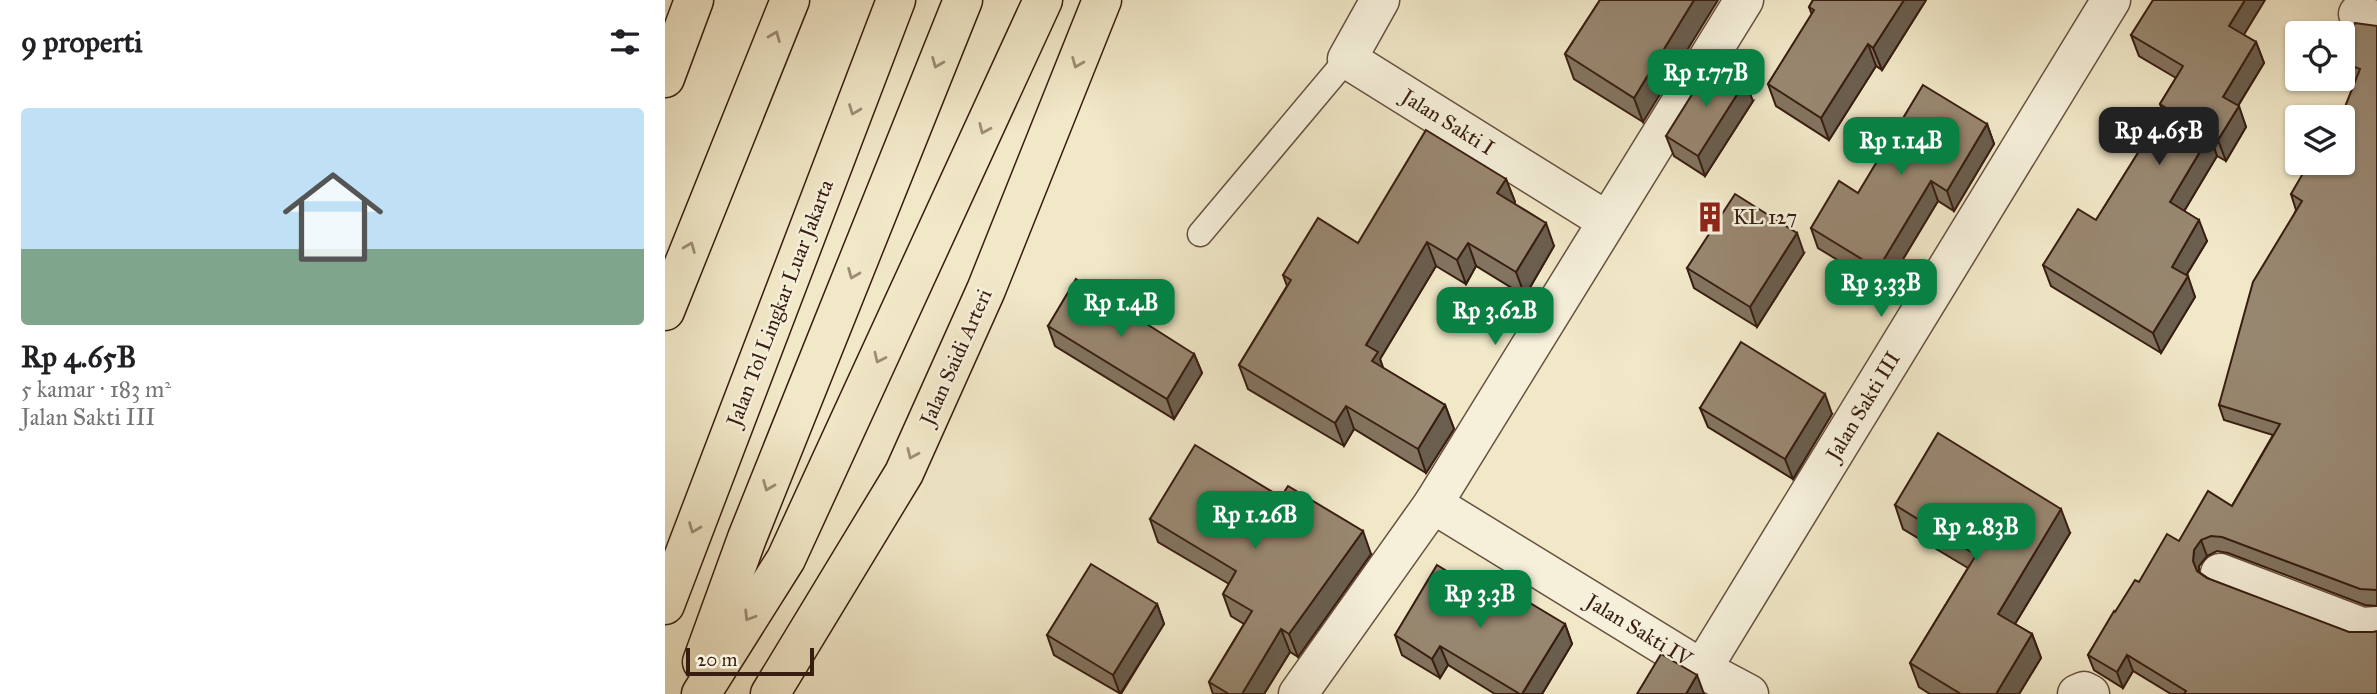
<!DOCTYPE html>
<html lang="id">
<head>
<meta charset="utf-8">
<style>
  :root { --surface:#fff; --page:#f2f2f2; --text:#202124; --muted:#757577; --line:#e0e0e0; --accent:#0b8043 }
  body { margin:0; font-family:"IM FELL Great Primer",serif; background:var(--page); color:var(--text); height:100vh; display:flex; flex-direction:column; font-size:26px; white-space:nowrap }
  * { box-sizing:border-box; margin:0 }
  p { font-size:23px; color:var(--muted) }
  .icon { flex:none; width:38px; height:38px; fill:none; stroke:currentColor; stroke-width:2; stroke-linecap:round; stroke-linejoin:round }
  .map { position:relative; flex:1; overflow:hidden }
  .drawer { display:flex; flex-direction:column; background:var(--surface); width:665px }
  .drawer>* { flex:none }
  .tools { position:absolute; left:1620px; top:21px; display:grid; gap:14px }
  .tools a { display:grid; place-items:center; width:70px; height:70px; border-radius:7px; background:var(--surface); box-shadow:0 2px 5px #0004; font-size:35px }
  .scale { position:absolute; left:21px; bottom:18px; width:128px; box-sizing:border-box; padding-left:7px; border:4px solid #381d11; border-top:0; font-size:19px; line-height:24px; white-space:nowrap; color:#381d11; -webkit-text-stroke:5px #f6f0db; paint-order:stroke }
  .price { position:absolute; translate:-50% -60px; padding:0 16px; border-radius:14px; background:var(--accent); color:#fff; font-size:23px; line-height:46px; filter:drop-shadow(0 2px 4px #0008) }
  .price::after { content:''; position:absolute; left:50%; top:42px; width:21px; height:16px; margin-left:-10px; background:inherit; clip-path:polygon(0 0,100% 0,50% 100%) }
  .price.selected { background:#222; color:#fff }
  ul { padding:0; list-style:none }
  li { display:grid; align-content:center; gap:14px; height:371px; padding:0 21px }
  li+li { border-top:2px solid var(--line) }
  li span { display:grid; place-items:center; height:217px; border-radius:7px; color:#555 }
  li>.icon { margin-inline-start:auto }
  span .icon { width:126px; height:126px; fill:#fffc; stroke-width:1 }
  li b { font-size:30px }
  h2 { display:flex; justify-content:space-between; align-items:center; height:84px; padding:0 21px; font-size:30px }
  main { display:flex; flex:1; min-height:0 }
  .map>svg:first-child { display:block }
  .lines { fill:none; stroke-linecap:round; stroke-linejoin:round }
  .lane-casing { stroke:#66503f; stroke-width:27 }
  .street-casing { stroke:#66503f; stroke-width:41 }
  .primary-casing { stroke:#381d11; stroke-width:41 }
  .highway-casing { stroke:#381d11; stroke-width:41 }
  .lane { stroke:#f6f0db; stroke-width:24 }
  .street { stroke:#f6f0db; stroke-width:38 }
  .primary { stroke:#f1e8c8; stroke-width:38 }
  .highway { stroke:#f1e8c8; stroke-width:38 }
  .wall { fill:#837460; stroke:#381d11; stroke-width:2 }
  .shaded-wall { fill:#6a5e4e; stroke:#381d11; stroke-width:2 }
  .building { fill:#988770; stroke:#381d11; stroke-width:2 }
  .oneway { stroke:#9e8d76 }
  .labels { text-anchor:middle; stroke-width:5; stroke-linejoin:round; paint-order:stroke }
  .street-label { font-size:21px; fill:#381d11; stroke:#f6f0db }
  .poi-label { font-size:21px; fill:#381d11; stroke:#f6f0db; text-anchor:start }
</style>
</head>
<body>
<main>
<section class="drawer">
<h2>9 properti<svg class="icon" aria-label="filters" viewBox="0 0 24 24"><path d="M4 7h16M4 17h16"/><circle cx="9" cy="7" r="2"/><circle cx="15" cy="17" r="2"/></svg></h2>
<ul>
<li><span style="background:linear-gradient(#bfe0f5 65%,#7fa58c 0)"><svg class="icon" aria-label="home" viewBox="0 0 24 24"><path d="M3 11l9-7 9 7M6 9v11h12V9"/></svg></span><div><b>Rp 4.65B</b><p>5 kamar · 183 m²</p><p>Jalan Sakti III</p></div></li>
</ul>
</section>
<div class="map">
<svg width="1712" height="694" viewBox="0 0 1712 694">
  <rect width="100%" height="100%" fill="#f1e8c8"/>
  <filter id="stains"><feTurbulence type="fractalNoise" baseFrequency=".00286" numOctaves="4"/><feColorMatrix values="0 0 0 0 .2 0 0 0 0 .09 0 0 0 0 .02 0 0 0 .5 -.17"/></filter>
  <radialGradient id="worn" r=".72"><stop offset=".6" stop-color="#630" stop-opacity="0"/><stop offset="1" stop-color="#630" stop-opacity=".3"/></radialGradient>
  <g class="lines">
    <g class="lane-casing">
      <polyline id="lane" points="535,234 682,59"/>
    </g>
    <g class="street-casing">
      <g id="street">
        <polyline points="715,0 682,59 942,221"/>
        <polyline points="1693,14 1712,21"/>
        <polyline points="768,504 1037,669 1084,694"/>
        <polyline points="1555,573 1697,627 1712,626"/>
        <polyline points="1037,669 1446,0"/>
        <polyline points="633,694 768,504 1079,0"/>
        <polyline points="1412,694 1419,691 1425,694"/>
      </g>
    </g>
    <g class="primary-casing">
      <polyline id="primary" points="105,694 239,473 321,290 437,0"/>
    </g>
    <g class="highway-casing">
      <g id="highway">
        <polyline points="0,78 29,0"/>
        <polyline points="0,311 125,0"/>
        <polyline points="0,605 231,0"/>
        <polyline points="37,662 82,538 298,0"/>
        <polyline points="36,694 121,559 378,0"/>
      </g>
    </g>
    <use href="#lane" class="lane"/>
    <use href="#street" class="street"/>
    <use href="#primary" class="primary"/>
    <use href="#highway" class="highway"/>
  </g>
  <g class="wall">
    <polygon points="935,0 978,122 909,79 900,54"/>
    <polygon points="1148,0 1261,0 1217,70 1211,66 1164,140 1111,106 1103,84 1147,15 1144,7"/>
    <polygon points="1712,26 1712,606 1700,605 1563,553 1552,551 1542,556 1534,566 1534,572 1712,694 1506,694 1468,671 1458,688 1429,670 1423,655 1450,612 1474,582 1514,541 1567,506 1608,435 1559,420 1554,405 1631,210 1626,194 1655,169 1691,80 1681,76 1678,70 1678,52"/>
    <polygon points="1466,35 1579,35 1591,42 1599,63 1573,106 1581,127 1561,161 1552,156 1519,211 1542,241 1521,276 1530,297 1496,353 1386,286 1378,265 1431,220 1498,113 1495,104 1511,78 1474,56"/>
    <polygon points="1088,101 1040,176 1009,156 1001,136"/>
    <polygon points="1322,124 1329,144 1289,211 1273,201 1220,289 1153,248 1146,228 1193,193"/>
    <polygon points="841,179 850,202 849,204 889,246 860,296 811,266 801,284 771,266 715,359 718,368 780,405 789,429 761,473 689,429 679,446 583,389 574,365 622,286 618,275"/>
    <polygon points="1139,253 1092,327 1029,288 1022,268"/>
    <polygon points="383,326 529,354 537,373 509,419 390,346"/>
    <polygon points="1035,408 1167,414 1128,479 1043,427"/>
    <polygon points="1230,505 1405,533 1350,624 1367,634 1376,658 1354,694 1265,694 1254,687 1245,663 1303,568 1238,529"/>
    <polygon points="485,519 706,554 633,657 625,652 599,694 548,694 544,682 579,624 566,616 558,594 564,584 493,542"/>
    <polygon points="492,604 499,624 456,694 389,655 382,635"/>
    <polygon points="842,608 900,624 907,644 877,694 830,694 783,665 775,678 737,655 730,635"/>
  </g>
  <g class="shaded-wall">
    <polygon points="1029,0 1053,0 978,122 969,98"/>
    <polygon points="1239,0 1261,0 1217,70 1208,48"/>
    <polygon points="1580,0 1600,0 1572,46 1564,26"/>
    <polygon points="1591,42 1599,63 1566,117 1558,97"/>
    <polygon points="1203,44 1211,66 1164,140 1156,118"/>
    <polygon points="1080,82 1088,101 1040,176 1033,156"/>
    <polygon points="1574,106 1581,127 1561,161 1553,140"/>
    <polygon points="1322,124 1329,144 1289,211 1282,191"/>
    <polygon points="1545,135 1552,156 1512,223 1505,202"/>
    <polygon points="841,179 850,202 841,217 832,193"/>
    <polygon points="1266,181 1273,201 1220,289 1213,269"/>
    <polygon points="1534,220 1542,241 1514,287 1507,267"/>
    <polygon points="881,223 889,246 860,296 851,272"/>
    <polygon points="1132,233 1139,253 1092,327 1085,307"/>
    <polygon points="762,242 771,266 715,359 721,376 716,385 701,345"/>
    <polygon points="803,243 811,266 801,284 792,260"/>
    <polygon points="1523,276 1530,297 1496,353 1488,333"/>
    <polygon points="529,354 537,373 509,419 502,399"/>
    <polygon points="1160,394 1167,414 1128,479 1120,459"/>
    <polygon points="780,405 789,429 761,473 753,449"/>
    <polygon points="681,406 689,429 679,446 670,423"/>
    <polygon points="1396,509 1405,533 1342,637 1333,614"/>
    <polygon points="698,531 706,554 633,657 624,634"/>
    <polygon points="1536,540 1542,556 1534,566 1534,577 1528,561 1529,550"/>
    <polygon points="492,604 499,624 455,694 448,675"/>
    <polygon points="900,624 907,644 877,694 857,694"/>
    <polygon points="616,629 625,652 599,694 577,694"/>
    <polygon points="1367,634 1376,658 1354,694 1331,694"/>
    <polygon points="775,646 783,665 775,678 767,659"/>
    <polygon points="1462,655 1468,671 1458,688 1452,672"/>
    <polygon points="1032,675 1039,694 1021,694"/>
  </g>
  <g class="building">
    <polygon points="935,0 1029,0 969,98 900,54"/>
    <polygon points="1148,0 1239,0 1208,48 1203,44 1156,118 1103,84 1149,10 1144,7"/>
    <polygon points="1488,0 1580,0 1564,26 1591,42 1558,97 1574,106 1553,140 1545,135 1505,202 1534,220 1507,267 1523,276 1488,333 1378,265 1413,209 1431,220 1501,108 1495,104 1518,66 1466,35"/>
    <polygon points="1690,23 1712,26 1712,590 1695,589 1557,537 1546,536 1536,540 1529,550 1528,561 1532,571 1542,578 1684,632 1708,632 1712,631 1712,694 1519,694 1521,691 1462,655 1452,672 1423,655 1449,611 1450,612 1470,580 1474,582 1502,534 1514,541 1543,491 1567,506 1615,424 1554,405 1588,282 1637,201 1626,194 1644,163 1655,169 1657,163 1678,163 1678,117 1676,117 1695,69 1678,62 1678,52"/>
    <polygon points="1048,61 1080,82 1033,156 1001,136"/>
    <polygon points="1258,85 1322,124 1282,191 1266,181 1213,269 1146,228 1174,181 1193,193"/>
    <polygon points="761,130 841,179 832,193 881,223 851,272 803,243 792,260 762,242 701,345 713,352 707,361 780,405 753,449 681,406 670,423 574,365 626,280 618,275 653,218 693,243"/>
    <polygon points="1070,194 1132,233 1085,307 1022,268"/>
    <polygon points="411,279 529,354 502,399 383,326"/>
    <polygon points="1076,342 1160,394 1120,459 1035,408"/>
    <polygon points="1273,433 1396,509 1333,614 1367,634 1331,694 1296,694 1245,663 1311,555 1230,505"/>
    <polygon points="530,445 616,497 623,486 698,531 624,634 616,629 577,694 564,694 544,682 587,611 558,594 571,571 485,519"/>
    <polygon points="426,564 492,604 448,675 382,635"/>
    <polygon points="772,565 842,608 850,594 900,624 857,694 855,694 775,646 767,659 730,635"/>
    <polygon points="996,654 1032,675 1021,694 972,694"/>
  </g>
  <defs><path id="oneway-chevron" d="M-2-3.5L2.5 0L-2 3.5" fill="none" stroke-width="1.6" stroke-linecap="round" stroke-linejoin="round" transform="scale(1.75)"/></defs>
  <g class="oneway">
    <use href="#oneway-chevron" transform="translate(110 36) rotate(-68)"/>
    <use href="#oneway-chevron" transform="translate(272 63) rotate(112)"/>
    <use href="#oneway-chevron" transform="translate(412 63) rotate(112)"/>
    <use href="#oneway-chevron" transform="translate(189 110) rotate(111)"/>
    <use href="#oneway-chevron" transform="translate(319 129) rotate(114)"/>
    <use href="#oneway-chevron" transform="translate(25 247) rotate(-68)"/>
    <use href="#oneway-chevron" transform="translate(188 274) rotate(112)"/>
    <use href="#oneway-chevron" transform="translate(214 358) rotate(115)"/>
    <use href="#oneway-chevron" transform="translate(247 454) rotate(114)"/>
    <use href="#oneway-chevron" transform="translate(103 486) rotate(112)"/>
    <use href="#oneway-chevron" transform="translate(29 528) rotate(111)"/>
    <use href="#oneway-chevron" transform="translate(84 616) rotate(122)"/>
  </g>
  <defs>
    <g id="building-bare" transform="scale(2.415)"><path d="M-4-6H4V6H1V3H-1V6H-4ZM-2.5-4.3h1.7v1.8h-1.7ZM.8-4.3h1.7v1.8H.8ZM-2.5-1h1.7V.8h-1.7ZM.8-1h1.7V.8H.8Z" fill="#8f2418" stroke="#f6f0db" stroke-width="2.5" paint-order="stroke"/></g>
  </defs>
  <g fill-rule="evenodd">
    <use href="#building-bare" x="1045" y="217"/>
  </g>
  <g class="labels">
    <g class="street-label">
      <text transform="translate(783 122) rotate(32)" y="7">Jalan Sakti I</text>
      <text transform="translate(115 303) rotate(-69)" y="7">Jalan Tol Lingkar Luar Jakarta</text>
      <text transform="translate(291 357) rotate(-66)" y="7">Jalan Saidi Arteri</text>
      <text transform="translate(1198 406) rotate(-59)" y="7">Jalan Sakti III</text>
      <text transform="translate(974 630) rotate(31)" y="7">Jalan Sakti IV</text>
    </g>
    <g class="poi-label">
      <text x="1068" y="224">KL 127</text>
    </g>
  </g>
  <rect width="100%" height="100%" filter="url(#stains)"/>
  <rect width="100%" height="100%" fill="url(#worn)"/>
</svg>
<div class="tools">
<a><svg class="icon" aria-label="locate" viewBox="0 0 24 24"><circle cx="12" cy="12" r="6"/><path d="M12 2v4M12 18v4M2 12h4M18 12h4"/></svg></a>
<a><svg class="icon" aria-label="layers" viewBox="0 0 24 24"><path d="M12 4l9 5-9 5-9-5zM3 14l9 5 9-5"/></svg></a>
</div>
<div class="scale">20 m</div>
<b class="price" style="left:1041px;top:109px">Rp 1.77B</b>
<b class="price selected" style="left:1494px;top:167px">Rp 4.65B</b>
<b class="price" style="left:1236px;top:177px">Rp 1.14B</b>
<b class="price" style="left:1216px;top:319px">Rp 3.33B</b>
<b class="price" style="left:456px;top:339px">Rp 1.4B</b>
<b class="price" style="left:830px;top:347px">Rp 3.62B</b>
<b class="price" style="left:590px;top:551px">Rp 1.26B</b>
<b class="price" style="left:1311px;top:563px">Rp 2.83B</b>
<b class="price" style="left:815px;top:630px">Rp 3.3B</b>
</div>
</main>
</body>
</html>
